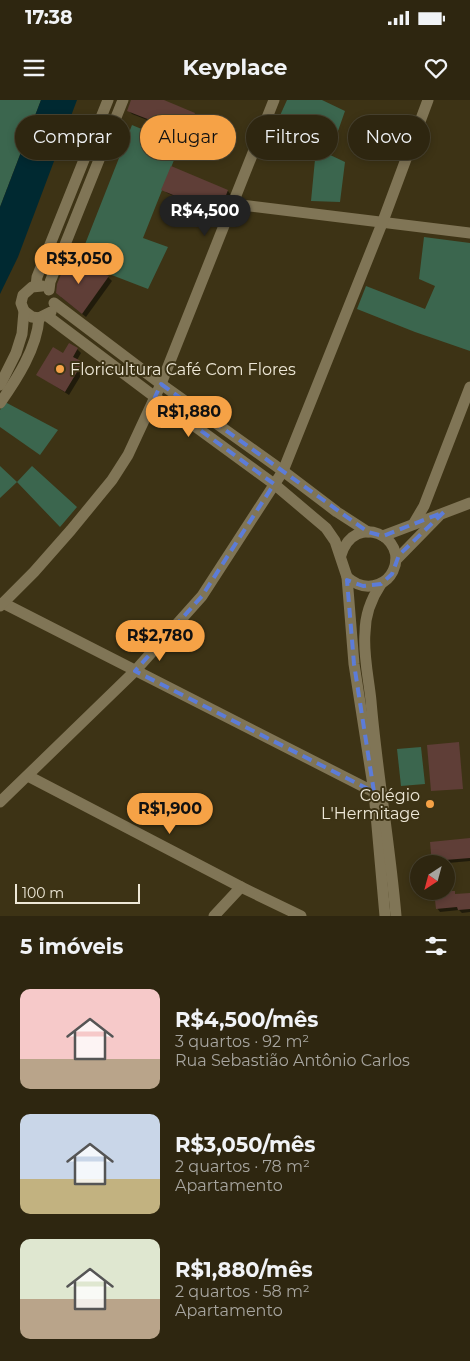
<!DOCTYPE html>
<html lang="pt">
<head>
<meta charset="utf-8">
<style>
  :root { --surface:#2e2610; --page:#362e19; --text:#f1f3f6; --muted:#a7a59f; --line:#494330; --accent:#f6a246 }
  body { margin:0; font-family:Montserrat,sans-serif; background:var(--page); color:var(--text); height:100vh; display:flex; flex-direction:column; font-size:19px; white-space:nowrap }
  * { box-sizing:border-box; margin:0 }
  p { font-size:16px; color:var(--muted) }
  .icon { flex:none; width:28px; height:28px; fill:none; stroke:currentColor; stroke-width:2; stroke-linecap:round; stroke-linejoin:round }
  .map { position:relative; height:816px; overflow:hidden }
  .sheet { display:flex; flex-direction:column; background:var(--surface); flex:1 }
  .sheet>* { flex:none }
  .banner { position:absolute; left:15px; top:15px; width:440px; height:45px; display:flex; gap:10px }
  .needle { width:32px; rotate:216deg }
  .fabs { position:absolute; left:410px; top:755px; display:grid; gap:10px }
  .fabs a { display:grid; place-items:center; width:45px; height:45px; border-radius:50%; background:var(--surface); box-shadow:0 2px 8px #0003,0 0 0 1px var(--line); font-size:25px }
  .scale { position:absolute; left:15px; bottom:12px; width:125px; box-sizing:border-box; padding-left:5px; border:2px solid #eee8d7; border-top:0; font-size:14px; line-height:18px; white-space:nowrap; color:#eee8d7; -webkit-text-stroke:4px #3d3315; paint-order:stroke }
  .price { position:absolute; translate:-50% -42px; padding:0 11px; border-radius:18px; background:var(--accent); color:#111; font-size:16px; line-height:32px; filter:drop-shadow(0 1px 2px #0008) }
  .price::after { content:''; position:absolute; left:50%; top:30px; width:15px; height:11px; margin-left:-8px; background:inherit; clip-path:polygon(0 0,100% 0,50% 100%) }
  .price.on { background:#222; color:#fff }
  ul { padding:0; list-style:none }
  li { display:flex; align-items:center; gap:15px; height:125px; padding:0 20px }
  li span { display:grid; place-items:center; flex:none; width:140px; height:100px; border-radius:10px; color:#555 }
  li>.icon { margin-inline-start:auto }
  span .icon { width:60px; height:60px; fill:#fffc; stroke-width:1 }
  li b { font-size:21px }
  h2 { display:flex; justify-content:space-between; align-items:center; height:60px; padding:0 20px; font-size:21px }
  .chip { padding:0 18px; border-radius:22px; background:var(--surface); box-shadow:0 2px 8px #0003,0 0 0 1px var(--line); font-size:18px; line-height:45px }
  .chip.on { background:var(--accent); color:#111 }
  .status { display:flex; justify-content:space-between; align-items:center; height:35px; padding:0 25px; background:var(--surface); direction:ltr }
  .status svg { height:14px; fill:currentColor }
  header { display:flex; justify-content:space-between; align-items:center; height:65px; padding:0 20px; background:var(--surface); font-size:22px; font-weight:700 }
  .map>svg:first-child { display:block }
  .green { fill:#3b664e }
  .water { fill:#002931 }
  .shadow { fill:#0007 }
  .building { fill:#5f3e37 }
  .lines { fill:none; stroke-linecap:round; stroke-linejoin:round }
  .minor { stroke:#807556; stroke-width:11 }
  .marked { fill:none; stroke:#5c7cd8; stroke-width:4; stroke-dasharray:10 6; stroke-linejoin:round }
  .poi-dot { fill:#f6a246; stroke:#3d3315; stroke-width:2 }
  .labels { text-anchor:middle; stroke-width:4; stroke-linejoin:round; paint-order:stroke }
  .poi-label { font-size:16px; fill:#eee8d7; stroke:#3d3315; text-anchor:start }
</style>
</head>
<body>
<div class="status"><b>17:38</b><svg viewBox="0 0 49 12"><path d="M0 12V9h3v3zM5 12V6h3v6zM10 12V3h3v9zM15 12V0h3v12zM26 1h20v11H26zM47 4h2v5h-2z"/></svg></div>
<header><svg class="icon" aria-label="menu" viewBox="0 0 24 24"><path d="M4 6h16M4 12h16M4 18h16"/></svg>Keyplace<svg class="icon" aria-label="heart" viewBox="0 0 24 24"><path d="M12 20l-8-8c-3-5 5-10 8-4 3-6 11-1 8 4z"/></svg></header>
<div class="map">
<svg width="470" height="816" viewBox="0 0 470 816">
  <rect width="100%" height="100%" fill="#3d3315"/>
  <g class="green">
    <polygon points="0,0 41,0 0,107"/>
    <polygon points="287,0 322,0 345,11 338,31 326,53 345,62 340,102 311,101 316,49 273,31"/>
    <polygon points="132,25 180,45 143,138 168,147 148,189 78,162"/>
    <polygon points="424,137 470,143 470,251 415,232 357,209 366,186 425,209 435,186 419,179"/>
    <polygon points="5,302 58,330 40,355 0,327 0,310"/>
    <polygon points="0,366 17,382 32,366 77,407 60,427 17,382 0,398"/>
    <polygon points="421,647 425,684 401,686 397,649"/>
  </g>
  <polygon class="water" points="41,0 77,0 18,157 0,194 0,107"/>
  <g class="shadow">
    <polygon points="132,0 160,0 194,14 198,17 190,37 132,14 128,10"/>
    <polygon points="172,68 228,91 231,95 223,117 167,93 163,89"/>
    <polygon points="68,162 108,177 112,181 86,217 61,197"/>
    <polygon points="77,249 81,253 77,260 86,267 69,295 38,275 64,254"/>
    <polygon points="470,739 470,761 448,763 451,796 470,794 470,812 462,813 459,810 440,812 437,808 436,794 421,795 417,792 416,780 419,780 419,791 446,791 446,764 433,764"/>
  </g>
  <g class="building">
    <polygon points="131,0 164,0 195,13 186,34 127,11"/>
    <polygon points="171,66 228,90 219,114 161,90"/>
    <polygon points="67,160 109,176 82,214 56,193 57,184"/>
    <polygon points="69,243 78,248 73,257 83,262 65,292 36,275 53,247 63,253"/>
    <polygon points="459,642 463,689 431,691 427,645"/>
    <polygon points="470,738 470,758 445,760 445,764 432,764 430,742"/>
    <polygon points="434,791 455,791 455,794 470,793 470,809 458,810 457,807 436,809"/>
  </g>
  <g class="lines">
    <g class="minor">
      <polyline points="233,104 470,133"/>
      <polyline points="36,186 37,177 108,0"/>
      <polyline points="49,190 50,182 123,0"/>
      <polyline points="54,203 161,284 283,371 337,412 368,432"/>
      <polyline points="24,211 32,217 39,218 51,212"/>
      <polyline points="46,215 155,297 274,384 326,428 335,441 347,477 354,564 374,692 385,816"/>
      <polyline points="0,285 16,253 22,234 24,211 21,203 23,195 32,187 42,186"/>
      <path d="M0,303C17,279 37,248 39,218"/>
      <polyline points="414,423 424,406 470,287"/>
      <polyline points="383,436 470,403"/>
      <path d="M341,455C355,411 409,437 393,471C390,477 385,482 379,484C367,489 356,485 347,477"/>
      <polyline points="396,460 439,416"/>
      <path d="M381,484C371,499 365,515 365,533C363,554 369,580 371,601C377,673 390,744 396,816"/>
      <polyline points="3,503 374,692"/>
      <polyline points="0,506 34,472 71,430 112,380 128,355 161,284 274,0"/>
      <polyline points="28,676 241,787 301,816"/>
      <polyline points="0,702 135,571 202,496 283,371 383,121 428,0"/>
      <polyline points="214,816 241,787"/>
    </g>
  </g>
  <path class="marked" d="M161,284L368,432L383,436L444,412L399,455L392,474L381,484L363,486L347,480L354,564L374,692L135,571L202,496L274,384L155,297Z"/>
  <g class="poi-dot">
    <circle cx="60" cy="269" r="5"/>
    <circle cx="430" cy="704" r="5"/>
  </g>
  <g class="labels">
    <g class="poi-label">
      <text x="70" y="275">Floricultura Café Com Flores</text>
      <text x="420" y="701" text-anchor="end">Colégio<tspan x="420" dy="18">L'Hermitage</tspan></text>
    </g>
  </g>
</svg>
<div class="fabs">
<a><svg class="needle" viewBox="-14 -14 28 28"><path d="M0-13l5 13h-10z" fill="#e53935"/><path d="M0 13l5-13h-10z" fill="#a7a59f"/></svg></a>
</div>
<div class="scale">100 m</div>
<b class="price on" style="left:205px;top:137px">R$4,500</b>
<b class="price" style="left:79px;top:185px">R$3,050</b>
<b class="price" style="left:189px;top:338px">R$1,880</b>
<b class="price" style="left:160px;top:562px">R$2,780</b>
<b class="price" style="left:170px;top:735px">R$1,900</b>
<div class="banner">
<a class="chip">Comprar</a>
<a class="chip on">Alugar</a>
<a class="chip">Filtros</a>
<a class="chip">Novo</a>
</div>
</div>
<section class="sheet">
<h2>5 imóveis<svg class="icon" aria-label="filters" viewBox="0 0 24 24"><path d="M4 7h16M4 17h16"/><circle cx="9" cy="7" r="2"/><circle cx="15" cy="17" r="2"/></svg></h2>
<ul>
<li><span style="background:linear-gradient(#f6c9c9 70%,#b9a48a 0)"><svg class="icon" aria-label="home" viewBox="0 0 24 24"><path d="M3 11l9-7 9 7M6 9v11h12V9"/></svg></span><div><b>R$4,500/mês</b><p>3 quartos · 92 m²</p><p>Rua Sebastião Antônio Carlos</p></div></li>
<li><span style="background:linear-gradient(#c9d6e8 65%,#c2b280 0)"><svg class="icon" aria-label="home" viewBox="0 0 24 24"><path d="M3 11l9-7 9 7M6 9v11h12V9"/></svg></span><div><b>R$3,050/mês</b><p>2 quartos · 78 m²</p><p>Apartamento</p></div></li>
<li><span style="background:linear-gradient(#dfe7d0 60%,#b9a48a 0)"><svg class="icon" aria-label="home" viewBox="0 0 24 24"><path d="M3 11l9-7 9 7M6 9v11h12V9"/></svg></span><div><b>R$1,880/mês</b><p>2 quartos · 58 m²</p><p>Apartamento</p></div></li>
</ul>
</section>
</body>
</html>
